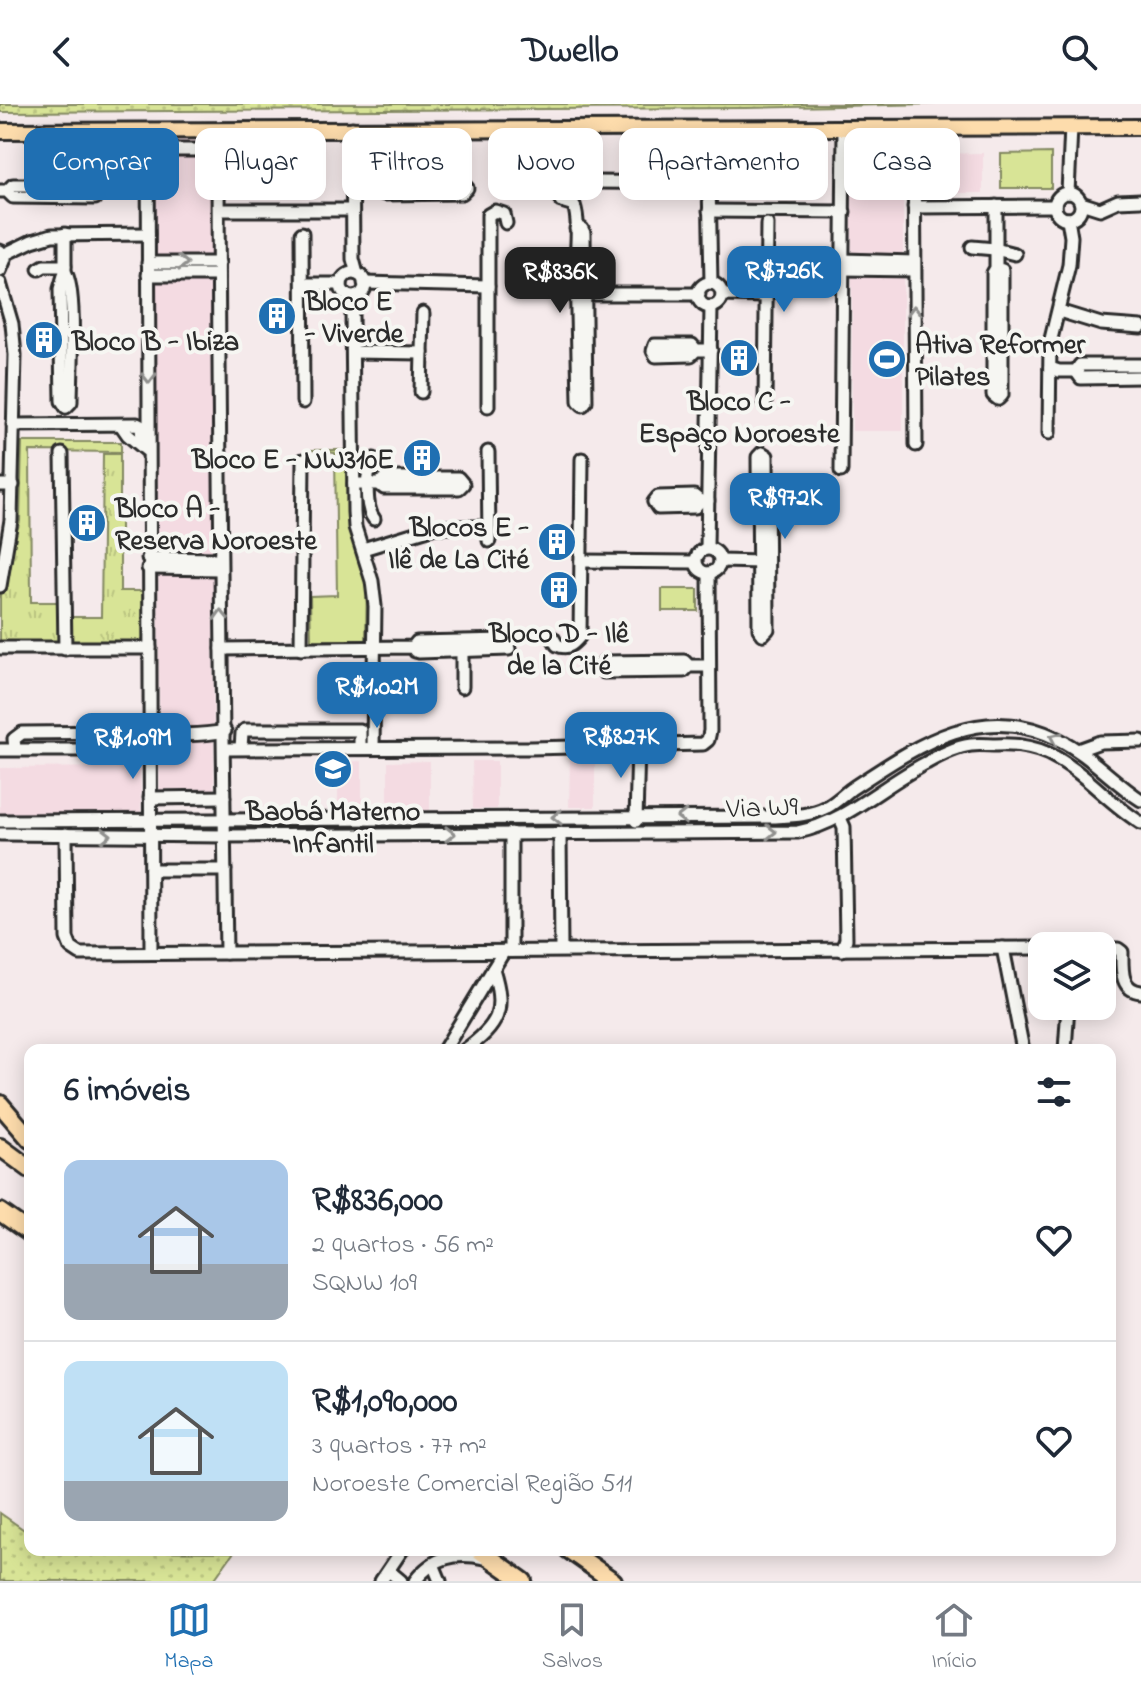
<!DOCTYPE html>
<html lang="pt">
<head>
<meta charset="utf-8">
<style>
  :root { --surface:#fff; --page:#f2f2f3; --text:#1f2937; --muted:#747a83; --line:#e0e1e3; --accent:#1f6fb2 }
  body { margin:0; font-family:"Indie Flower",sans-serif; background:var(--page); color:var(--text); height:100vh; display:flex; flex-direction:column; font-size:30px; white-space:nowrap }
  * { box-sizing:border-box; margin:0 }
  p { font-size:26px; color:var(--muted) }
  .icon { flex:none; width:44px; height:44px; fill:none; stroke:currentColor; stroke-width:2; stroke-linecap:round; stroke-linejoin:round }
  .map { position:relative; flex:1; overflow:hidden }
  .sheet { position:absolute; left:24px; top:940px; width:1092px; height:512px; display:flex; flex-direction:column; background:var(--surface); border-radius:16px; box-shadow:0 4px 20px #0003 }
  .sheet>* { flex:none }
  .guide { position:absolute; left:24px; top:24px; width:1094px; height:72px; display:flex; gap:16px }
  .controls { position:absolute; left:1028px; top:828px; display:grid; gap:16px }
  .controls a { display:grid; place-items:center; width:88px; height:88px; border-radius:16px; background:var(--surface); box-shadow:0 4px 20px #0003; font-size:40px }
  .price { position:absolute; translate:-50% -68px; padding:0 18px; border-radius:16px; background:var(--accent); color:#fff; font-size:26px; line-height:52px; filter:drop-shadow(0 2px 4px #0008) }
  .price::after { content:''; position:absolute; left:50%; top:48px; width:24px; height:18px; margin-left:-12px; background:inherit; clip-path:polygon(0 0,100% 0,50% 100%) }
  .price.on { background:#222; color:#fff }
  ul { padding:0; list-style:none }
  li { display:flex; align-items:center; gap:24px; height:200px; padding:0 40px }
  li+li { border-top:2px solid var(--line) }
  li span { display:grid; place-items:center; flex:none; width:224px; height:160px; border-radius:16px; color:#555 }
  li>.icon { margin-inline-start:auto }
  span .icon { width:96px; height:96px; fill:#fffc; stroke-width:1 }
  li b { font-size:34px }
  h2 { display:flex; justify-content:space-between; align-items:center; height:96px; padding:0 40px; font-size:34px }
  .tag { padding:0 28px; border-radius:16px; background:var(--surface); box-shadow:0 4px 20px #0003; font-size:28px; line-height:72px }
  .tag.on { background:var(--accent); color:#fff }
  header { display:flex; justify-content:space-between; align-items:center; height:104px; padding:0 40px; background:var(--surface); font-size:36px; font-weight:700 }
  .dock { display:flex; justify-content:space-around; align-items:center; height:112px; border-top:2px solid var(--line); background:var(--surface); font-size:22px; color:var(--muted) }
  .dock a { display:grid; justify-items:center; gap:4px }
  .dock .on { color:var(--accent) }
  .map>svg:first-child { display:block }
  .built { fill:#f4dbe2 }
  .grass { fill:url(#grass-tufts); stroke:#828860; stroke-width:2 }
  .park { fill:url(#park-dots); stroke:#828860; stroke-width:2 }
  .garden { fill:#d8e496; stroke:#828860; stroke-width:2 }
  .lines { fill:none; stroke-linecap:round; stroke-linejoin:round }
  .minor-casing { stroke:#2b2b2b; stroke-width:17 }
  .major-casing { stroke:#2b2b2b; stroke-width:20 }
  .highway-casing { stroke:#2b2b2b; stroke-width:22 }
  .minor { stroke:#f6f6f2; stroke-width:11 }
  .major { stroke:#fddcac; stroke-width:14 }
  .highway { stroke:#fddcac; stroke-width:16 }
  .oneway { stroke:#90908e }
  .labels { text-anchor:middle; stroke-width:8; stroke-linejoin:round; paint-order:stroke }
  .poi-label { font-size:28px; font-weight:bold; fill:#2b2b2b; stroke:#f6f6f2; text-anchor:start }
  .street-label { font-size:28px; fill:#2b2b2b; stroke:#f6f6f2 }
</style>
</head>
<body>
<header><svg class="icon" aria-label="back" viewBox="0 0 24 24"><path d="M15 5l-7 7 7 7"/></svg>Dwello<svg class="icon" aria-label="search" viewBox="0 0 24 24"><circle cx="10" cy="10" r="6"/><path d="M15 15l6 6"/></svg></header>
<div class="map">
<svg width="1141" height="1477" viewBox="0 0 1141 1477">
  <defs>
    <pattern id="grass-tufts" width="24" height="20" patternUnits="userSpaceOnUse" patternTransform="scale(2)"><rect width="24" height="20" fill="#d8e496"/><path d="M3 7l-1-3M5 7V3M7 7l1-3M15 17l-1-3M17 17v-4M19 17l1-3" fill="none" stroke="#bac481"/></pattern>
    <pattern id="park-dots" width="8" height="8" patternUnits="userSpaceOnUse" patternTransform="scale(2)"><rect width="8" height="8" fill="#d8e496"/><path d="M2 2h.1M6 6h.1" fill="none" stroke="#bac481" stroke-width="1.8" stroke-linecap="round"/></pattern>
  </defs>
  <rect width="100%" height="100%" fill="#f5eaeb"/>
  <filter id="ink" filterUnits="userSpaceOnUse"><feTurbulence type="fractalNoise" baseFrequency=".0125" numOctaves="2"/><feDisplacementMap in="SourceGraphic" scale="16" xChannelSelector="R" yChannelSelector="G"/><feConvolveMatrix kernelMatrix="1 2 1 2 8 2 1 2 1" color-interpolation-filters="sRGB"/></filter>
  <g filter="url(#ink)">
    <g class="built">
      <polygon points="210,34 214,685 160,686 155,35"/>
      <rect x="852" y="36" width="51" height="291"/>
      <polygon points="983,49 983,89 936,89 936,50"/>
      <polygon points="570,655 595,655 595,703 569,703"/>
      <polygon points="362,657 362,705 338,706 338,658"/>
      <polygon points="430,657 430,706 388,706 388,658"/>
      <polygon points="472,657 497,657 497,705 473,705"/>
      <polygon points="140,663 141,710 0,712 0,664"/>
    </g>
    <g class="grass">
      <polygon points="22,338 121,338 121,348 30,347 31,498 61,498 61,542 0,541 0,481 20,417"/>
      <polygon points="103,350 120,350 120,487 145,487 145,541 68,542 68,513 101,513"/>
    </g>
    <g class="park">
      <polygon points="0,0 936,0 746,4 0,8"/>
      <polygon points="0,1409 30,1430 30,1446 234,1448 213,1477 0,1477"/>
    </g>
    <g class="garden">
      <polygon points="557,49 576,49 577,85 558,86"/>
      <polygon points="1051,49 1051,84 1001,84 1001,50"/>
      <polygon points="308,346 346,346 350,427 367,478 366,536 311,536 310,492 337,491 335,349"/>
      <rect x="662" y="485" width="36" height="22"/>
    </g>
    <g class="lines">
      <g class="minor-casing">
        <g id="minor">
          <polyline points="352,24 353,155 357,170"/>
          <polyline points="914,25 916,341"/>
          <polyline points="708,26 711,179"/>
          <path d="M218,27C218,301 222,575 226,849"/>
          <polyline points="148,28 151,849"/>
          <polyline points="845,44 913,44"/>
          <polyline points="148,46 218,46"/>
          <polyline points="593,78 709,79"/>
          <polyline points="353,85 380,85 383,80 462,80 467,84 462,89 384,90 380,85"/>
          <polyline points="0,87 7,87 13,81 95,81 100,86 95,94 13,93 7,87"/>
          <polyline points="1068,89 1071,23"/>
          <circle cx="1068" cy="102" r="13"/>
          <path d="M561,97L574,101C580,119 576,144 576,164C577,208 578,253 579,297L583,301L586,297L584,129L582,125H576"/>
          <polyline points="1081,99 1100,105 1118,97 1141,96"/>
          <polyline points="996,102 996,164 993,169 993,291 998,295 1002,291 1002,166 996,164"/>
          <polyline points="914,103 1055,102"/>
          <polyline points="219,106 352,106"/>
          <polyline points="709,107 844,108"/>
          <polyline points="302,129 303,298"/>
          <polyline points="65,130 65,168 60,185 62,297 66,303"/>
          <polyline points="972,143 995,145 1015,150"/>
          <polyline points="0,147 5,155 0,167"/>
          <polyline points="3,151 32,137 52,131 148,130"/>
          <polyline points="843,156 914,158"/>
          <polyline points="148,159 219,159"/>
          <polyline points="39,165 44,162 65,162"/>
          <polyline points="843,165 914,166"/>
          <path d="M65,168C77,184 71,273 71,298L66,303"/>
          <circle cx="353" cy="181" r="12"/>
          <polyline points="148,171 218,171"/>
          <polyline points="0,179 12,220 15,251 11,416 0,482"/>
          <polyline points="364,179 488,182"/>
          <circle cx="710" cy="191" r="12"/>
          <polyline points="303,180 341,180"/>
          <polyline points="579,190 699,190"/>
          <polyline points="722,191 767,192"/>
          <polyline points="357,192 352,209 354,408 355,423 372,477 375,502 373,643"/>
          <polyline points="1059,207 1101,220 1141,223"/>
          <polyline points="696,246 692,241 655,241 653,247 656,252 691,251 696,246 711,246"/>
          <polyline points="353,248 422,249"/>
          <polyline points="1050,264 1059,267 1076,267 1080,261 1141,261"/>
          <polyline points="1076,267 1081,274 1141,273"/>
          <polyline points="421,288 423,209"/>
          <polyline points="765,300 767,120"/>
          <polyline points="488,302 488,111 495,107 504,110 506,119"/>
          <polyline points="13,321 137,320 141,322 142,336"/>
          <polyline points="121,321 128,331 146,346"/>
          <polyline points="1049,329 1050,239 1069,161 1071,133 1068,115"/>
          <polyline points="488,348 489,437"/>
          <polyline points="762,349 767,352 768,525 763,530"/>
          <polyline points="762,349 758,353 759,525 763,530"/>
          <polyline points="62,350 65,545"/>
          <path d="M374,355C365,366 365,404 374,415"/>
          <polyline points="841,367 844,24"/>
          <polyline points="354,380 379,380 384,384 459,384 463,380 458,374 385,374 379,380"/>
          <polyline points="0,381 13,381"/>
          <polyline points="700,397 695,403 658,404 654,398 658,393 694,392 700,397 708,397"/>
          <polyline points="707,444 711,203"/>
          <circle cx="708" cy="457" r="12"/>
          <polyline points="363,445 435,423 488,423"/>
          <polyline points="148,454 220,455"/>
          <polyline points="581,457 695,458"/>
          <polyline points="720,457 762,458"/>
          <polyline points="148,464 220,465"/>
          <path d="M553,534L557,541C568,546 573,540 580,532L582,355"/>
          <polyline points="0,544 150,544"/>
          <polyline points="222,545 413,543 415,547 419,548 509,545 506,536 417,538 413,543"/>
          <polyline points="301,545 303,356"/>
          <polyline points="462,548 462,583"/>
          <polyline points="689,562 684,567 604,568 600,563 604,558 684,557 689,562 709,562"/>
          <path d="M152,624C162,635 210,630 225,627"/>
          <polyline points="241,644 242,629 245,626 360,626 360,643"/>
          <polyline points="15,645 14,635 22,629 127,628 132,634 131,645"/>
          <polyline points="225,645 530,644 703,640 708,636 710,627 709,469"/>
          <polyline points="0,646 151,646"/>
          <polyline points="1078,646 1100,638 1141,637"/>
          <polyline points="150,694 224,693"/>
          <polyline points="840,714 844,723 846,835 842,846"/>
          <path d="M0,717L773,713C791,712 810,712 827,703C835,699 843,691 851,685C915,643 980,596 1058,635C1089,650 1112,677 1141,696"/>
          <polyline points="636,717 638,642"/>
          <polyline points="511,729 511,847"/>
          <polyline points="560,729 561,846"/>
          <path d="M0,730L225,732L798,728C846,718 883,681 926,659C940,651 955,643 971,641C979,640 988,641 996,641C1015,640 1031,642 1049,650C1084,667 1108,699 1141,719"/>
          <polyline points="66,730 67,834 71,844 80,850 1042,844"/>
          <polyline points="151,766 225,766"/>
          <polyline points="1003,844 1023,946"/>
          <path d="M1102,845H1118L1122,848C1122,865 1120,886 1141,888"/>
          <polyline points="444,946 504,847"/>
          <path d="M465,946C499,921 506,907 493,865"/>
          <polyline points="1065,946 1068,902"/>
          <polyline points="433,1460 440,1477"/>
          <polyline points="389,1467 401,1477"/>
          <polyline points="381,1477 402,1446"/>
          <path d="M415,1477C434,1452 456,1448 485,1454"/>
        </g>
      </g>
      <g class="major-casing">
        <polyline id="major" points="0,27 1141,23"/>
      </g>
      <g class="highway-casing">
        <g id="highway">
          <polyline points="0,1000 30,1035"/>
          <polyline points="0,1043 30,1065"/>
          <polyline points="0,1108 30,1129"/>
          <polyline points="479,1446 523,1477"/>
          <polyline points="569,1446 613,1477"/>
        </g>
      </g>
      <use href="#minor" class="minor"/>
      <use href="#major" class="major"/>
      <use href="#highway" class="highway"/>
    </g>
    <defs><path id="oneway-chevron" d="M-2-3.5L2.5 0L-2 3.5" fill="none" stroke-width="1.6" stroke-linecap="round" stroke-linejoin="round" transform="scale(2)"/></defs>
    <g class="oneway">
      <use href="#oneway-chevron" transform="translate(183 159)"/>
      <use href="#oneway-chevron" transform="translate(914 207) rotate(-91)"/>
      <use href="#oneway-chevron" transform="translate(149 274) rotate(90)"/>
      <use href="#oneway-chevron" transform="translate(221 511) rotate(-92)"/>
      <use href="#oneway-chevron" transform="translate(1055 634) rotate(-155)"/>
      <use href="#oneway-chevron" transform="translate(557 713) rotate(180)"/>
      <use href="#oneway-chevron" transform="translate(682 713) rotate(-180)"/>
      <use href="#oneway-chevron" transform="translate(771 728) rotate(-1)"/>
      <use href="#oneway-chevron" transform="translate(450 730)"/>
      <use href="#oneway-chevron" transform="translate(106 731)"/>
    </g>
  </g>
  <defs>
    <g id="building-disc" transform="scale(2)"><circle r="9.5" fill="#1f6fb2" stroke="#f6f6f2"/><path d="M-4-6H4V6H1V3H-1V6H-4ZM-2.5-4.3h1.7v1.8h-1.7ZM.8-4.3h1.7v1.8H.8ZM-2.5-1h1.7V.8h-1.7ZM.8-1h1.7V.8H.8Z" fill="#fff"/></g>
    <g id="stadium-disc" transform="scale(2)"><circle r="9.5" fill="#1f6fb2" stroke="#f6f6f2"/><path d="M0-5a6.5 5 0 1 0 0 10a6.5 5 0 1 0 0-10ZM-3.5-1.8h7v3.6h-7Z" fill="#fff"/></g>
    <g id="school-disc" transform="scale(2)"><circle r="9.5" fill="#1f6fb2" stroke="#f6f6f2"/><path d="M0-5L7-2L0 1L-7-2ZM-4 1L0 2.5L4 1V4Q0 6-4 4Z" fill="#fff"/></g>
  </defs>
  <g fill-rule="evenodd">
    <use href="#building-disc" x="277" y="212"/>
    <use href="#building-disc" x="44" y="236"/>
    <use href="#building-disc" x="739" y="254"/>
    <use href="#stadium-disc" x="887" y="255"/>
    <use href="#building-disc" x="422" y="354"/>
    <use href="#building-disc" x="87" y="419"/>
    <use href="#building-disc" x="557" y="438"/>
    <use href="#building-disc" x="559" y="486"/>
    <use href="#school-disc" x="333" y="665"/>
  </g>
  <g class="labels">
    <g class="poi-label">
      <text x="305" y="206">Bloco E<tspan x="305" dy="32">- Viverde</tspan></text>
      <text x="72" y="246">Bloco B - Ibiza</text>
      <text x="915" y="249">Ativa Reformer<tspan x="915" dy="32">Pilates</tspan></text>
      <text x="739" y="306" text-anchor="middle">Bloco C -<tspan x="739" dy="32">Espaço Noroeste</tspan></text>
      <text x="394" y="364" text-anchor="end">Bloco E - NW310E</text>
      <text x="115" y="413">Bloco A -<tspan x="115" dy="32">Reserva Noroeste</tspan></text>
      <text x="529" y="432" text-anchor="end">Blocos E -<tspan x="529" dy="32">Ilê de La Cité</tspan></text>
      <text x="559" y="538" text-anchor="middle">Bloco D - Ilê<tspan x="559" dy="32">de la Cité</tspan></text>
      <text x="333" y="716" text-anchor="middle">Baobá Materno<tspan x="333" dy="32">Infantil</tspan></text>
    </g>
    <g class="street-label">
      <text transform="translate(762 702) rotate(-2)" y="10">Via W9</text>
    </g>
  </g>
</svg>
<div class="controls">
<a><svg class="icon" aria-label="layers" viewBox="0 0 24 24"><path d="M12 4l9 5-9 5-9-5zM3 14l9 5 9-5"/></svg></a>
</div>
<b class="price" style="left:784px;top:210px">R$726K</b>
<b class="price on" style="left:560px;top:211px">R$836K</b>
<b class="price" style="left:785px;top:437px">R$972K</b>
<b class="price" style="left:377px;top:626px">R$1.02M</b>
<b class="price" style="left:621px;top:676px">R$827K</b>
<b class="price" style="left:133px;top:677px">R$1.09M</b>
<div class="guide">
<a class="tag on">Comprar</a>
<a class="tag">Alugar</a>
<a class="tag">Filtros</a>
<a class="tag">Novo</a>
<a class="tag">Apartamento</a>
<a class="tag">Casa</a>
</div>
<section class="sheet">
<h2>6 imóveis<svg class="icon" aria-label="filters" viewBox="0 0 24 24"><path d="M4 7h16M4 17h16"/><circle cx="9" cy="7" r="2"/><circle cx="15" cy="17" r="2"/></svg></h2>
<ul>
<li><span style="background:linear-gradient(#a9c7e8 65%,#9aa5b1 0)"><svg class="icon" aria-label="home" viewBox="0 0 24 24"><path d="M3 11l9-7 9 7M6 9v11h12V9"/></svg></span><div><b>R$836,000</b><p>2 quartos · 56 m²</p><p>SQNW 109</p></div><svg class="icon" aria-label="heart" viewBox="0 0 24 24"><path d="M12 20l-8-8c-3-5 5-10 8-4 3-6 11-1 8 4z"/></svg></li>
<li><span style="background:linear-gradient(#bfe0f5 75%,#9aa5b1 0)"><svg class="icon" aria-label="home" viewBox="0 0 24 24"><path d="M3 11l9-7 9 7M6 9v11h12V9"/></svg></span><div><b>R$1,090,000</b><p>3 quartos · 77 m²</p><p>Noroeste Comercial Região 511</p></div><svg class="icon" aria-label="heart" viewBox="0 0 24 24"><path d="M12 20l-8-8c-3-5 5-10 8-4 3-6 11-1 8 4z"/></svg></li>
</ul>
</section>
</div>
<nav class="dock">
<a class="on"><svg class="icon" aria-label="map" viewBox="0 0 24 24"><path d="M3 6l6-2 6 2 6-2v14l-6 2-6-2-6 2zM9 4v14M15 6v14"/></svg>Mapa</a>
<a><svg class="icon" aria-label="saved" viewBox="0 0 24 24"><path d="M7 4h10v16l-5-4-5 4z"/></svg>Salvos</a>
<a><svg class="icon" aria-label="home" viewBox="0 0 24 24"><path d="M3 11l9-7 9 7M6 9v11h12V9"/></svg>Início</a>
</nav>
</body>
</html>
